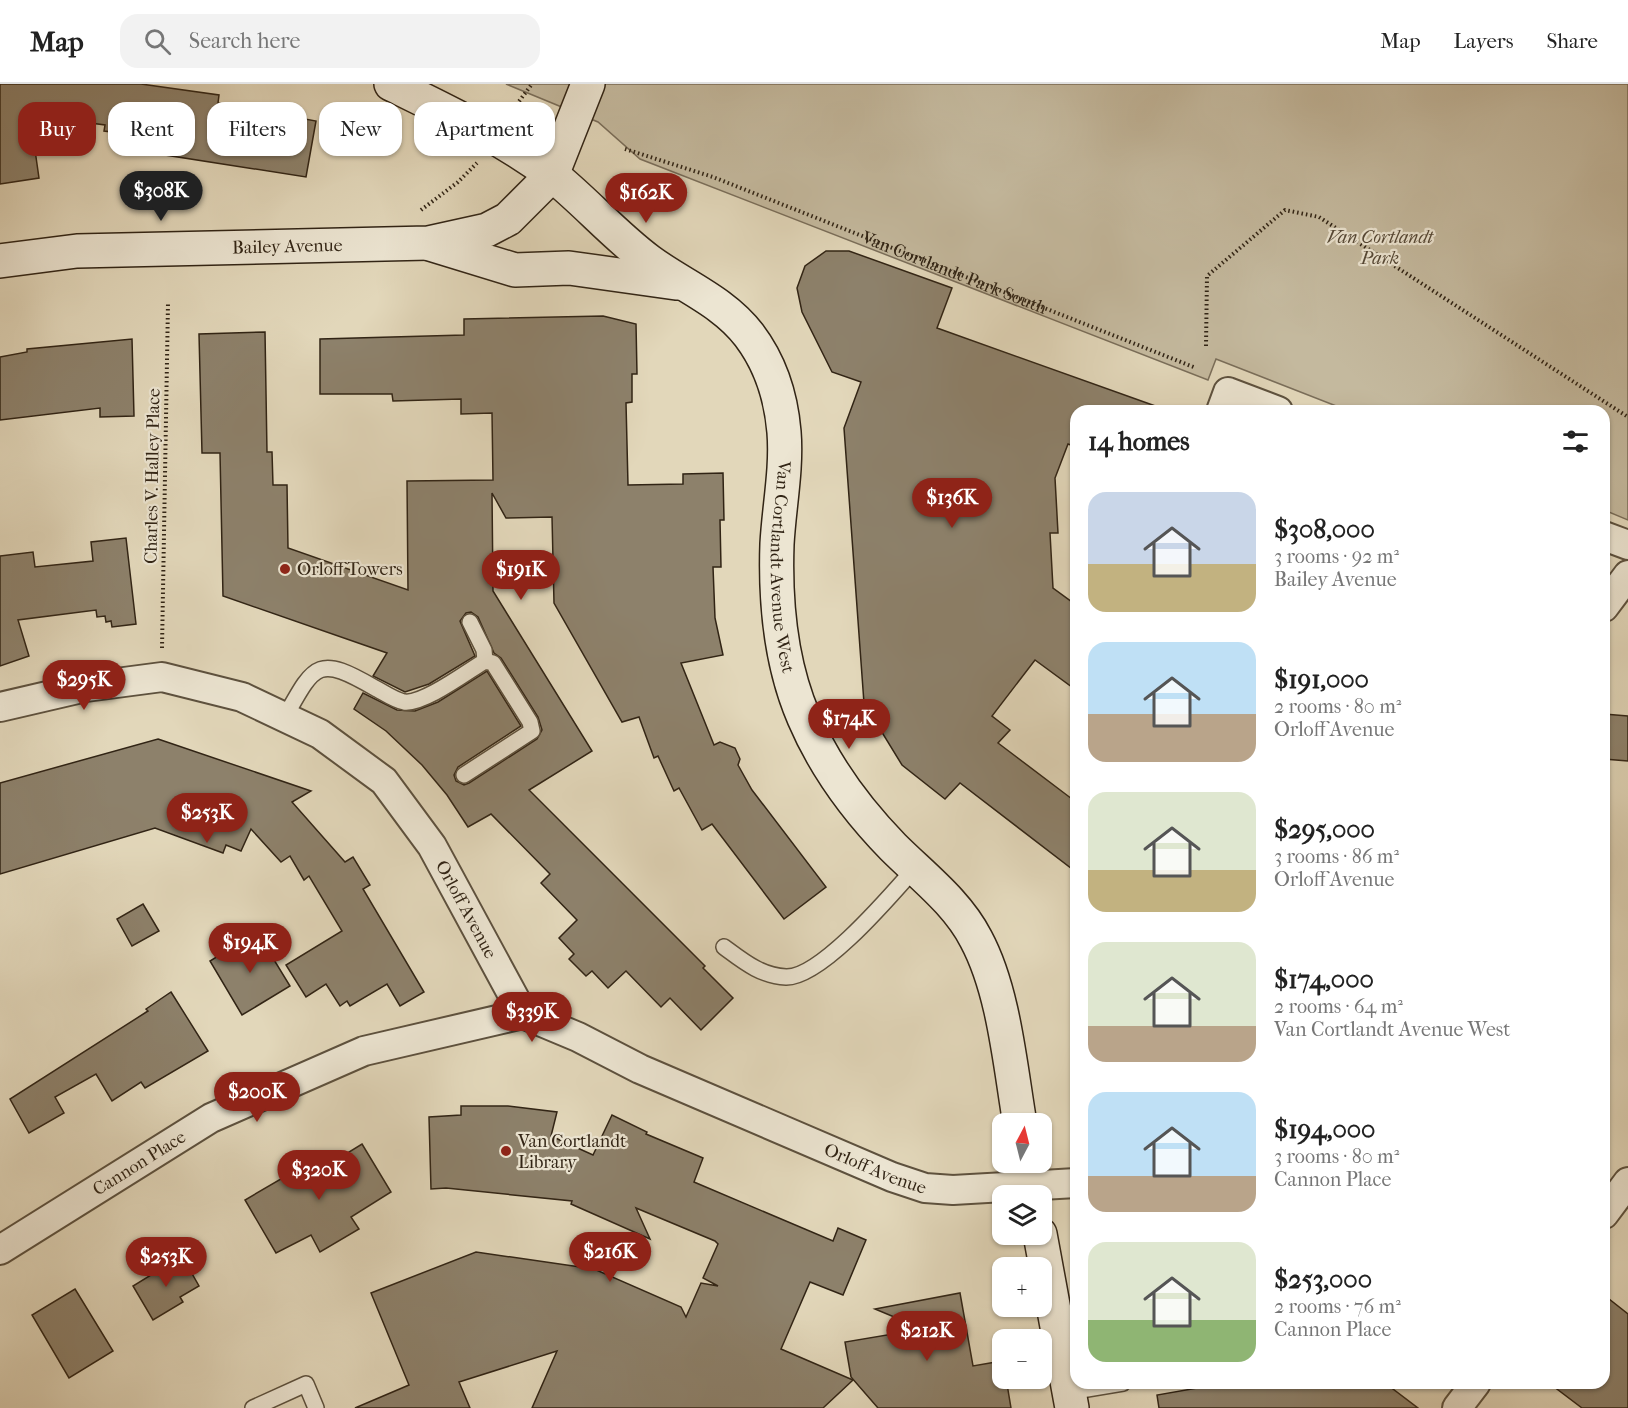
<!DOCTYPE html>
<html lang="en">
<head>
<meta charset="utf-8">
<style>
  :root { --surface:#fff; --page:#f2f2f2; --text:#222; --muted:#767676; --line:#e0e0e0; --accent:#8f2418 }
  body { margin:0; font-family:"IM FELL French Canon",serif; background:var(--page); color:var(--text); height:100vh; display:flex; flex-direction:column; font-size:22px; white-space:nowrap }
  * { box-sizing:border-box; margin:0 }
  p { font-size:20px; color:var(--muted) }
  .icon { flex:none; width:33px; height:33px; fill:none; stroke:currentColor; stroke-width:2; stroke-linecap:round; stroke-linejoin:round }
  .map { position:relative; flex:1; overflow:hidden }
  .details { position:absolute; left:1070px; top:321px; width:540px; height:984px; display:flex; flex-direction:column; background:var(--surface); border-radius:18px; box-shadow:0 2px 4px #0004 }
  .details>* { flex:none }
  .hud { position:absolute; left:18px; top:18px; width:570px; height:54px; display:flex; gap:12px }
  .needle { width:39px; rotate:7deg }
  .buttons { position:absolute; left:992px; top:1029px; display:grid; gap:12px }
  .buttons a { display:grid; place-items:center; width:60px; height:60px; border-radius:12px; background:var(--surface); box-shadow:0 2px 4px #0004; font-size:30px }
  .price { position:absolute; translate:-50% -51px; padding:0 14px; border-radius:21px; background:var(--accent); color:#fff; font-size:20px; line-height:39px; filter:drop-shadow(0 2px 3px #0008) }
  .price::after { content:''; position:absolute; left:50%; top:36px; width:18px; height:14px; margin-left:-9px; background:inherit; clip-path:polygon(0 0,100% 0,50% 100%) }
  .price.active { background:#222; color:#fff }
  ul { padding:0; list-style:none }
  li { display:flex; align-items:center; gap:18px; height:150px; padding:0 18px }
  li span { display:grid; place-items:center; flex:none; width:168px; height:120px; border-radius:18px; color:#555 }
  li>.icon { margin-inline-start:auto }
  span .icon { width:72px; height:72px; fill:#fffc; stroke-width:1 }
  li b { font-size:26px }
  h2 { display:flex; justify-content:space-between; align-items:center; height:72px; padding:0 18px; font-size:26px }
  .tag { padding:0 21px; border-radius:18px; background:var(--surface); box-shadow:0 2px 4px #0004; font-size:21px; line-height:54px }
  .tag.active { background:var(--accent); color:#fff }
  header { display:flex; align-items:center; gap:36px; box-sizing:border-box; height:84px; padding:0 30px; background:var(--surface); border-bottom:2px solid var(--line) }
  header strong { font-size:28px }
  nav { display:flex; gap:33px; margin-inline-start:auto; font-size:21px }
  .search { width:420px; height:54px; background:var(--page); display:flex; align-items:center; gap:15px; box-sizing:border-box; padding:0 21px; border-radius:18px; color:var(--muted); font-size:22px }
  .map>svg:first-child { display:block }
  .green { fill:#c4b99e; stroke:#7a6e5a; stroke-width:1.5 }
  .building { fill:#8d816b; stroke:#312415; stroke-width:1.5 }
  .lines { fill:none; stroke-linecap:round; stroke-linejoin:round }
  .lane-casing { stroke:#5d513e; stroke-width:18 }
  .street-casing { stroke:#5d513e; stroke-width:32 }
  .secondary-casing { stroke:#312415; stroke-width:36 }
  .path { stroke:#312415; stroke-width:4; stroke-dasharray:1.5 3; stroke-linecap:butt }
  .lane { stroke:#ece5d2; stroke-width:15 }
  .street { stroke:#ece5d2; stroke-width:28 }
  .secondary { stroke:#ece5d2; stroke-width:33 }
  .poi-dot { fill:#8f2418; stroke:#ece5d2; stroke-width:2 }
  .labels { text-anchor:middle; stroke-width:4.5; stroke-linejoin:round; paint-order:stroke }
  .park-label { font-size:18px; font-style:italic; fill:#564937; stroke:#ece5d2 }
  .street-label { font-size:18px; fill:#312415; stroke:#ece5d2 }
  .poi-label { font-size:18px; fill:#312415; stroke:#ece5d2; text-anchor:start }
</style>
</head>
<body>
<header>
<strong>Map</strong>
<div class="search"><svg class="icon" aria-label="search" viewBox="0 0 24 24"><circle cx="10" cy="10" r="6"/><path d="M15 15l6 6"/></svg>Search here</div>
<nav><a>Map</a><a>Layers</a><a>Share</a></nav>
</header>
<div class="map">
<svg width="1628" height="1324" viewBox="0 0 1628 1324">
  <rect width="100%" height="100%" fill="#e2d7ba"/>
  <filter id="stains"><feTurbulence type="fractalNoise" baseFrequency=".00333" numOctaves="4"/><feColorMatrix values="0 0 0 0 .2 0 0 0 0 .09 0 0 0 0 .02 0 0 0 .5 -.17"/></filter>
  <radialGradient id="worn" r=".72"><stop offset=".6" stop-color="#630" stop-opacity="0"/><stop offset="1" stop-color="#630" stop-opacity=".3"/></radialGradient>
  <polygon class="green" points="506,0 1628,0 1628,436 1604,426 1604,327 1349,327 1216,275 1208,296 640,75 598,38"/>
  <g class="building">
    <polygon points="0,0 141,0 219,11 218,19 316,37 306,93 159,70 161,54 104,47 105,41 30,31 39,94 0,100"/>
    <polygon points="826,167 849,167 952,204 937,244 1161,324 1160,327 1076,327 1076,363 1068,360 1055,394 1058,449 1050,449 1053,504 1076,521 1076,606 1035,576 992,632 1010,646 998,659 1076,718 1076,788 960,699 945,715 902,681 864,619 844,344 861,298 832,288 802,228 797,204 805,182"/>
    <polygon points="603,232 636,240 637,290 632,290 632,318 626,319 628,401 683,400 683,390 723,389 724,436 720,436 721,483 713,483 715,534 723,571 681,579 714,661 720,658 735,664 740,675 738,681 752,706 826,803 784,835 712,740 702,746 679,704 674,707 658,672 654,674 639,633 622,638 554,519 552,433 506,434 492,409 493,507 592,667 529,706 705,882 703,884 733,914 701,946 670,914 661,923 626,887 608,904 592,887 586,892 569,875 574,870 559,854 577,836 541,799 550,790 491,730 468,743 447,711 422,681 386,647 354,625 363,609 397,626 415,627 438,618 487,587 521,642 458,683 454,691 456,697 464,701 469,699 537,655 542,646 538,633 501,574 494,569 478,533 471,528 466,529 460,537 475,572 429,600 405,608 373,592 387,569 223,512 220,369 202,369 199,250 265,248 267,368 272,368 273,401 287,401 288,464 408,506 407,397 493,396 492,329 461,330 461,315 393,317 392,310 320,310 320,255 464,251 464,235"/>
    <polygon points="132,255 134,332 100,333 100,324 0,336 0,273 27,268 27,265"/>
    <polygon points="126,454 136,540 112,543 111,537 106,538 105,532 97,533 96,526 18,536 29,572 0,582 0,472 33,468 35,483 93,477 91,458"/>
    <polygon points="1604,630 1628,632 1628,677 1604,675"/>
    <polygon points="158,655 311,707 292,718 345,778 353,773 370,801 363,805 424,908 400,922 387,900 350,922 347,917 340,922 326,900 306,913 286,881 342,847 309,792 304,796 290,772 281,778 251,745 241,767 226,761 223,769 155,744 0,790 0,699"/>
    <polygon points="143,820 159,847 132,862 117,835"/>
    <polygon points="257,848 290,902 242,931 210,877"/>
    <polygon points="171,908 208,967 145,1004 141,998 112,1017 96,990 55,1013 64,1029 29,1049 10,1015 148,927 146,925"/>
    <polygon points="461,1022 508,1022 557,1028 551,1052 593,1071 612,1031 647,1048 646,1050 703,1074 694,1098 833,1157 838,1144 866,1156 843,1211 810,1198 781,1265 853,1296 823,1324 532,1324 557,1267 459,1298 470,1324 355,1324 409,1301 371,1209 476,1168 594,1185 681,1223 686,1233 701,1199 718,1202 703,1194 718,1160 715,1157 636,1124 650,1155 571,1120 572,1117 446,1104 431,1105 429,1033 461,1031"/>
    <polygon points="362,1060 391,1108 351,1133 359,1145 320,1168 311,1151 276,1169 245,1116 298,1085 302,1091 330,1073 333,1078"/>
    <polygon points="182,1172 199,1202 180,1213 183,1218 153,1236 133,1202"/>
    <polygon points="75,1205 113,1267 69,1294 32,1231"/>
    <polygon points="960,1209 973,1282 1002,1277 1002,1294 1006,1294 1011,1324 878,1324 851,1293 845,1258 923,1245 875,1225"/>
    <polygon points="1604,1211 1628,1230 1628,1324 1582,1324 1549,1299 1604,1299"/>
    <polygon points="1226,1299 1385,1299 1418,1324 1159,1324 1157,1311"/>
  </g>
  <g class="lines">
    <g class="lane-casing">
      <g id="lane">
        <polyline points="470,538 484,566 485,577"/>
        <path d="M285,633C315,579 318,571 375,604C383,608 394,616 404,618C423,621 468,587 485,577L493,579L530,638L532,647L464,691"/>
        <path d="M724,863C743,877 761,892 786,893C821,894 891,811 915,784"/>
        <polyline points="1069,1308 1123,1299"/>
        <polyline points="253,1324 306,1300 316,1324"/>
      </g>
    </g>
    <g class="street-casing">
      <g id="street">
        <polyline points="1221,327 1228,308 1278,327"/>
        <polyline points="1604,452 1628,461"/>
        <polyline points="1604,523 1628,491"/>
        <path id="s2" d="M0,623L86,603L162,593L242,613L320,650L384,697L432,762L523,930L578,953L640,985L892,1093L925,1104L953,1106L1076,1099"/>
        <polyline points="1604,1130 1628,1098"/>
        <path id="s3" d="M0,1166L211,1034L364,967L523,930"/>
        <polyline points="1457,1324 1476,1299"/>
      </g>
    </g>
    <g class="secondary-casing">
      <g id="secondary">
        <path id="s4" d="M391,0C446,27 501,53 551,90C585,117 614,151 649,177C683,202 723,217 749,251C771,280 781,312 784,348C787,385 779,423 777,460C775,517 781,581 804,634C824,681 857,726 893,763C922,792 957,818 976,855C1004,907 1010,981 1020,1040"/>
        <polyline points="430,160 515,186 569,184 676,199"/>
        <path id="s5" d="M0,177L77,167L428,159L487,146L508,135L552,91L588,0"/>
        <polyline points="1027,1078 1033,1112"/>
        <polyline points="1040,1150 1072,1324"/>
      </g>
    </g>
    <g class="path">
      <polyline points="511,28 532,0"/>
      <path id="s1" d="M625,65L713,93L1196,284"/>
      <polyline points="421,126 458,98 477,79"/>
      <polyline points="1206,262 1207,192 1285,126 1319,133 1628,333"/>
      <polyline points="162,564 168,219"/>
    </g>
    <use href="#lane" class="lane"/>
    <use href="#street" class="street"/>
    <use href="#secondary" class="secondary"/>
  </g>
  <g class="poi-dot">
    <circle cx="285" cy="485" r="6"/>
    <circle cx="506" cy="1067" r="6"/>
  </g>
  <g class="labels">
    <g class="park-label">
      <text x="1380" y="159">Van Cortlandt<tspan x="1380" dy="21">Park</tspan></text>
    </g>
    <g class="street-label">
      <text dy="6" stroke="none"><textPath href="#s5" startOffset="288">Bailey Avenue</textPath></text>
      <text dy="6" stroke="none"><textPath href="#s1" startOffset="352">Van Cortlandt Park South</textPath></text>
      <text transform="translate(152 392) rotate(-89)" y="6">Charles V. Halley Place</text>
      <text dy="6" stroke="none"><textPath href="#s4" startOffset="680">Van Cortlandt Avenue West</textPath></text>
      <text dy="6" stroke="none"><textPath href="#s2" startOffset="566">Orloff Avenue</textPath></text>
      <text dy="6" stroke="none"><textPath href="#s3" startOffset="164">Cannon Place</textPath></text>
      <text dy="6" stroke="none"><textPath href="#s2" startOffset="1070">Orloff Avenue</textPath></text>
    </g>
    <g class="poi-label">
      <text x="297" y="491">Orloff Towers</text>
      <text x="518" y="1063">Van Cortlandt<tspan x="518" dy="21">Library</tspan></text>
    </g>
  </g>
  <rect width="100%" height="100%" filter="url(#stains)"/>
  <rect width="100%" height="100%" fill="url(#worn)"/>
</svg>
<div class="buttons">
<a><svg class="needle" viewBox="-14 -14 28 28"><path d="M0-13l5 13h-10z" fill="#e53935"/><path d="M0 13l5-13h-10z" fill="#767676"/></svg></a>
<a><svg class="icon" aria-label="layers" viewBox="0 0 24 24"><path d="M12 4l9 5-9 5-9-5zM3 14l9 5 9-5"/></svg></a>
<a>+</a>
<a>−</a>
</div>
<b class="price active" style="left:161px;top:138px">$308K</b>
<b class="price" style="left:646px;top:140px">$162K</b>
<b class="price" style="left:952px;top:445px">$136K</b>
<b class="price" style="left:521px;top:517px">$191K</b>
<b class="price" style="left:84px;top:627px">$295K</b>
<b class="price" style="left:849px;top:666px">$174K</b>
<b class="price" style="left:207px;top:760px">$253K</b>
<b class="price" style="left:250px;top:890px">$194K</b>
<b class="price" style="left:532px;top:959px">$339K</b>
<b class="price" style="left:257px;top:1039px">$200K</b>
<b class="price" style="left:319px;top:1117px">$320K</b>
<b class="price" style="left:610px;top:1199px">$216K</b>
<b class="price" style="left:166px;top:1204px">$253K</b>
<b class="price" style="left:927px;top:1278px">$212K</b>
<div class="hud">
<a class="tag active">Buy</a>
<a class="tag">Rent</a>
<a class="tag">Filters</a>
<a class="tag">New</a>
<a class="tag">Apartment</a>
</div>
<section class="details">
<h2>14 homes<svg class="icon" aria-label="filters" viewBox="0 0 24 24"><path d="M4 7h16M4 17h16"/><circle cx="9" cy="7" r="2"/><circle cx="15" cy="17" r="2"/></svg></h2>
<ul>
<li><span style="background:linear-gradient(#c9d6e8 60%,#c2b280 0)"><svg class="icon" aria-label="home" viewBox="0 0 24 24"><path d="M3 11l9-7 9 7M6 9v11h12V9"/></svg></span><div><b>$308,000</b><p>3 rooms · 92 m²</p><p>Bailey Avenue</p></div></li>
<li><span style="background:linear-gradient(#bfe0f5 60%,#b9a48a 0)"><svg class="icon" aria-label="home" viewBox="0 0 24 24"><path d="M3 11l9-7 9 7M6 9v11h12V9"/></svg></span><div><b>$191,000</b><p>2 rooms · 80 m²</p><p>Orloff Avenue</p></div></li>
<li><span style="background:linear-gradient(#dfe7d0 65%,#c2b280 0)"><svg class="icon" aria-label="home" viewBox="0 0 24 24"><path d="M3 11l9-7 9 7M6 9v11h12V9"/></svg></span><div><b>$295,000</b><p>3 rooms · 86 m²</p><p>Orloff Avenue</p></div></li>
<li><span style="background:linear-gradient(#dfe7d0 70%,#b9a48a 0)"><svg class="icon" aria-label="home" viewBox="0 0 24 24"><path d="M3 11l9-7 9 7M6 9v11h12V9"/></svg></span><div><b>$174,000</b><p>2 rooms · 64 m²</p><p>Van Cortlandt Avenue West</p></div></li>
<li><span style="background:linear-gradient(#bfe0f5 70%,#b9a48a 0)"><svg class="icon" aria-label="home" viewBox="0 0 24 24"><path d="M3 11l9-7 9 7M6 9v11h12V9"/></svg></span><div><b>$194,000</b><p>3 rooms · 80 m²</p><p>Cannon Place</p></div></li>
<li><span style="background:linear-gradient(#dfe7d0 65%,#8fb573 0)"><svg class="icon" aria-label="home" viewBox="0 0 24 24"><path d="M3 11l9-7 9 7M6 9v11h12V9"/></svg></span><div><b>$253,000</b><p>2 rooms · 76 m²</p><p>Cannon Place</p></div></li>
</ul>
</section>
</div>
</body>
</html>
